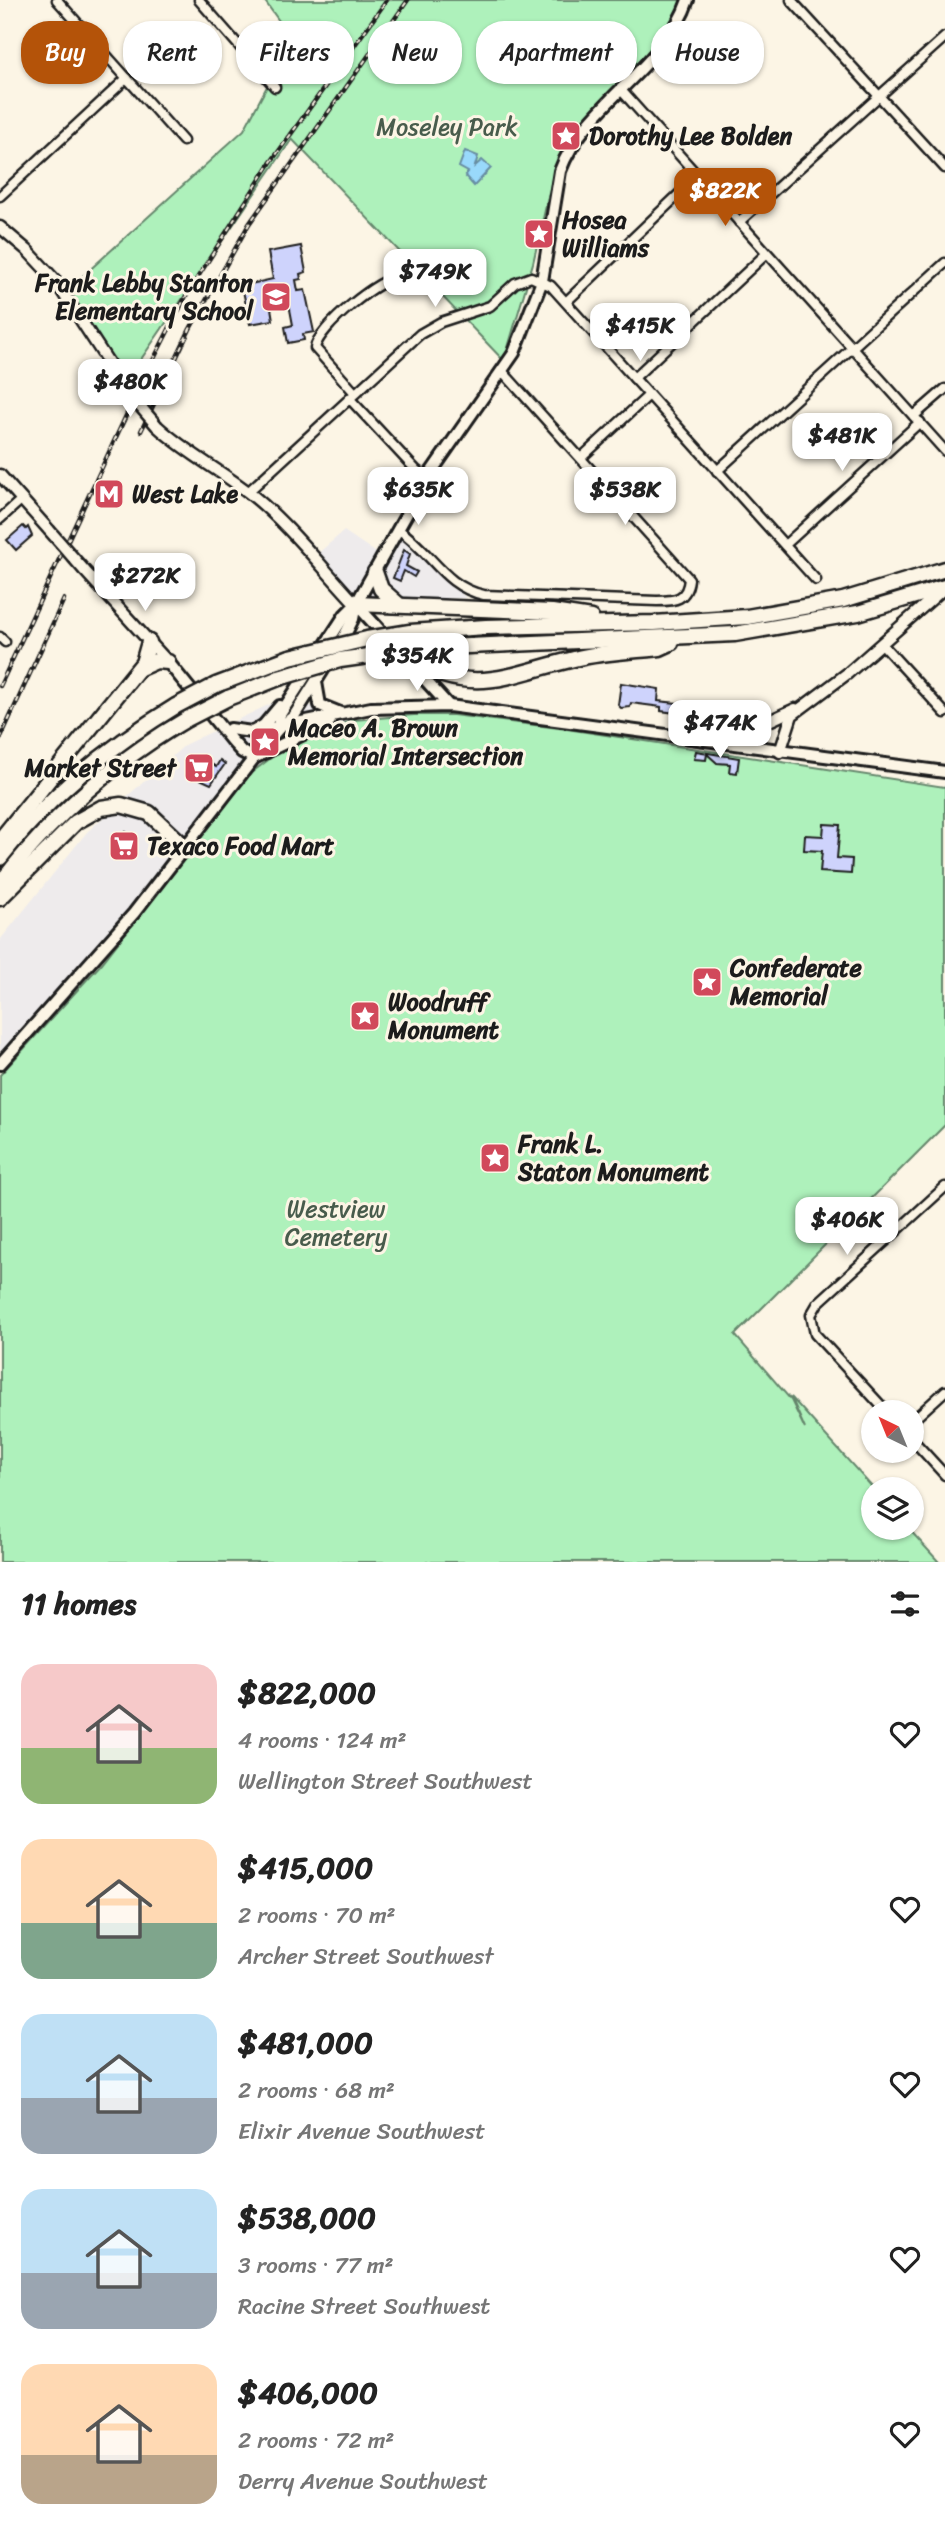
<!DOCTYPE html>
<html lang="en">
<head>
<meta charset="utf-8">
<style>
  :root { --surface:#fff; --page:#f2f2f2; --text:#222; --muted:#767676; --accent:#b45309 }
  body { margin:0; font-family:Sriracha,sans-serif; background:var(--page); color:var(--text); height:100vh; display:flex; flex-direction:column; font-size:26px; white-space:nowrap }
  * { box-sizing:border-box; margin:0 }
  p { font-size:23px; color:var(--muted) }
  .icon { flex:none; width:38px; height:38px; fill:none; stroke:currentColor; stroke-width:2; stroke-linecap:round; stroke-linejoin:round }
  .map { position:relative; height:1562px; overflow:hidden }
  .details { display:flex; flex-direction:column; background:var(--surface); flex:1 }
  .details>* { flex:none }
  .banner { position:absolute; left:21px; top:21px; width:903px; height:63px; display:flex; gap:14px }
  .needle { width:46px; rotate:317deg }
  .controls { position:absolute; left:861px; top:1400px; display:grid; gap:14px }
  .controls a { display:grid; place-items:center; width:63px; height:63px; border-radius:50%; background:var(--surface); box-shadow:0 2px 5px #0004; font-size:35px }
  .price { position:absolute; translate:-50% -60px; padding:0 16px; border-radius:14px; background:#fff; color:#222; font-size:23px; line-height:46px; filter:drop-shadow(0 2px 4px #0008) }
  .price::after { content:''; position:absolute; left:50%; top:42px; width:21px; height:16px; margin-left:-10px; background:inherit; clip-path:polygon(0 0,100% 0,50% 100%) }
  .price.selected { background:var(--accent); color:#fff }
  ul { padding:0; list-style:none }
  li { display:flex; align-items:center; gap:21px; height:175px; padding:0 21px }
  li span { display:grid; place-items:center; flex:none; width:196px; height:140px; border-radius:21px; color:#555 }
  li>.icon { margin-inline-start:auto }
  span .icon { width:84px; height:84px; fill:#fffc; stroke-width:1 }
  li b { font-size:30px }
  h2 { display:flex; justify-content:space-between; align-items:center; height:84px; padding:0 21px; font-size:30px }
  .chip { padding:0 24px; border-radius:28px; background:var(--surface); box-shadow:0 2px 5px #0004; font-size:24px; line-height:63px }
  .chip.selected { background:var(--accent); color:#fff }
  .map>svg:first-child { display:block }
  .built { fill:#eeebec }
  .green { fill:#aef1bb; stroke:#65866c; stroke-width:2 }
  .water { fill:#99d9fb; stroke:#678da2; stroke-width:2 }
  .building { fill:#ced3fc; stroke:#1c1c1c; stroke-width:2 }
  .lines { fill:none; stroke-linecap:round; stroke-linejoin:round }
  .minor-casing { stroke:#1c1c1c; stroke-width:13 }
  .tertiary-casing { stroke:#1c1c1c; stroke-width:15 }
  .secondary-casing { stroke:#1c1c1c; stroke-width:16 }
  .motorway-casing { stroke:#1c1c1c; stroke-width:19 }
  .minor { stroke:#fcf5e5; stroke-width:8 }
  .tertiary { stroke:#fcf5e5; stroke-width:10 }
  .secondary { stroke:#fcf5e5; stroke-width:10 }
  .motorway { stroke:#fcf5e5; stroke-width:14 }
  .rail-casing { stroke:#1c1c1c; stroke-width:4.5 }
  .rail { stroke:#fcf5e5; stroke-width:2; stroke-dasharray:5; stroke-linecap:butt }
  .tertiary-bridge-casing { stroke:#1c1c1c; stroke-width:15; stroke-linecap:butt }
  .motorway-bridge-casing { stroke:#1c1c1c; stroke-width:19; stroke-linecap:butt }
  .tertiary-bridge { stroke:#fcf5e5; stroke-width:10 }
  .motorway-bridge { stroke:#fcf5e5; stroke-width:14 }
  .labels { text-anchor:middle; stroke-width:6; stroke-linejoin:round; paint-order:stroke }
  .park-label { font-size:24px; fill:#485c4c; stroke:#fcf5e5 }
  .poi-label { font-size:24px; font-weight:bold; fill:#1c1c1c; stroke:#fcf5e5; text-anchor:start }
</style>
</head>
<body>
<div class="map">
<svg width="945" height="1562" viewBox="0 0 945 1562">
  <rect width="100%" height="100%" fill="#fcf5e5"/>
  <filter id="ink" filterUnits="userSpaceOnUse"><feTurbulence type="fractalNoise" baseFrequency=".0143" numOctaves="2"/><feDisplacementMap in="SourceGraphic" scale="14" xChannelSelector="R" yChannelSelector="G"/><feConvolveMatrix kernelMatrix="1 2 1 2 8 2 1 2 1" color-interpolation-filters="sRGB"/></filter>
  <g filter="url(#ink)">
    <g class="built">
      <polygon points="392,529 405,537 466,598 376,600 355,597 316,555 344,531 378,554"/>
      <polygon points="285,697 353,720 288,745 251,773 147,898 0,1066 0,940 87,832 186,744"/>
    </g>
    <g class="green">
      <polygon points="264,0 684,0 679,28 648,51 604,105 578,125 552,179 533,263 504,361 292,139 124,384 63,294 244,130 292,39"/>
      <polygon points="414,715 453,715 567,729 945,787 945,1125 735,1335 791,1400 805,1429 791,1397 874,1489 873,1528 908,1528 939,1562 0,1562 0,1075 102,963 251,773 288,745 353,720"/>
    </g>
    <polygon class="water" points="465,151 478,156 475,166 482,160 491,168 474,186 465,176 468,172 459,167"/>
    <g class="building">
      <polygon points="301,246 306,272 300,274 301,279 296,280 298,291 305,290 314,332 303,334 304,340 288,343 285,327 293,325 289,304 271,308 273,320 250,324 242,286 273,279 268,252"/>
      <polygon points="23,526 26,529 28,527 32,536 16,550 7,540"/>
      <polygon points="404,550 410,554 406,566 417,572 414,577 404,571 400,581 393,578"/>
      <polygon points="621,683 659,689 658,701 677,703 676,713 661,711 661,707 631,703 630,707 621,708 618,705"/>
      <polygon points="696,751 739,758 737,773 729,772 730,764 717,763 707,754 706,760 694,759"/>
      <polygon points="201,757 216,767 220,760 225,764 211,784 189,774"/>
      <polygon points="824,824 840,825 837,858 852,859 851,874 820,872 822,851 804,850 805,835 823,836"/>
      <polygon points="126,832 137,840 122,859 112,851"/>
    </g>
    <g class="lines">
      <g class="minor-casing">
        <g id="minor">
          <polyline points="57,0 183,141"/>
          <polyline points="199,0 275,87"/>
          <polyline points="791,0 945,168"/>
          <polyline points="620,89 945,451"/>
          <polyline points="0,196 127,78"/>
          <polyline points="739,222 945,37"/>
          <polyline points="566,302 698,176"/>
          <polyline points="634,378 766,254"/>
          <path d="M355,393L315,348C318,328 380,277 401,276C417,274 433,286 449,289"/>
          <polyline points="349,398 416,470 427,478"/>
          <polyline points="914,416 945,389"/>
          <polyline points="582,457 649,395"/>
          <polyline points="717,471 945,263"/>
          <polyline points="248,492 420,334 441,322 490,306 515,283 531,277 551,286 816,580"/>
          <polyline points="0,519 22,499"/>
          <path d="M399,530C431,551 444,587 484,595L657,601C675,601 687,600 689,579L503,372"/>
          <polyline points="785,545 920,422"/>
          <polyline points="0,637 5,642"/>
          <polyline points="882,644 945,713"/>
          <polyline points="887,1412 815,1334 811,1315 818,1303 945,1187"/>
          <polyline points="912,1421 945,1391"/>
          <polyline points="912,1439 945,1475"/>
        </g>
      </g>
      <g class="tertiary-casing">
        <g id="tertiary">
          <polyline points="0,227 27,250 54,279 127,391"/>
          <path d="M157,426C185,452 218,469 248,492C286,521 323,569 356,604"/>
          <polyline points="0,475 49,530"/>
          <polyline points="84,570 168,662"/>
          <polyline points="707,738 756,727 795,709"/>
          <polyline points="780,752 792,715 848,673 942,590"/>
        </g>
      </g>
      <g class="secondary-casing">
        <g id="secondary">
          <polyline points="356,604 449,706"/>
          <polyline points="168,662 231,740 242,752 254,758"/>
          <polyline points="316,682 320,705 340,713"/>
          <path d="M279,728V716L345,615L356,604L427,478L514,353L542,281L560,171C585,103 665,68 688,0"/>
          <polyline points="230,729 252,732 371,708 449,706 945,772"/>
          <polyline points="254,731 264,725 280,706"/>
          <polyline points="256,757 330,721"/>
          <polyline points="0,1064 134,913 254,758 279,728 294,716 345,635 353,619 356,604"/>
        </g>
      </g>
      <g class="motorway-casing">
        <g id="motorway">
          <polyline points="375,572 381,589 399,605"/>
          <polyline points="356,604 552,612 591,618"/>
          <polyline points="410,632 486,627 654,623 747,617 843,600 945,569"/>
          <polyline points="425,648 735,634 858,613 945,587"/>
          <path d="M408,660C475,697 507,675 574,659C602,652 632,651 660,648L671,643"/>
          <polyline points="140,668 156,661 168,662"/>
          <polyline points="216,685 290,657"/>
          <polyline points="228,698 279,678"/>
          <polyline points="0,840 143,663 149,642"/>
          <path d="M0,858C49,795 108,747 176,706"/>
          <path d="M0,884C52,816 113,762 187,719"/>
          <polyline points="0,898 76,822 101,808 121,805 149,813 185,847"/>
        </g>
      </g>
      <use href="#minor" class="minor"/>
      <use href="#tertiary" class="tertiary"/>
      <use href="#secondary" class="secondary"/>
      <use href="#motorway" class="motorway"/>
      <g class="rail-casing">
        <g id="rail">
          <polyline points="141,431 190,329 249,224 408,0"/>
          <polyline points="0,686 138,390 187,294 271,162 387,0"/>
          <polyline points="0,739 64,599"/>
        </g>
      </g>
      <use href="#rail" class="rail"/>
      <g class="tertiary-bridge-casing">
        <g id="tertiary-bridge">
          <polyline points="127,391 157,426"/>
          <polyline points="49,530 84,570"/>
        </g>
      </g>
      <g class="motorway-bridge-casing">
        <g id="motorway-bridge">
          <polyline points="290,657 367,639 410,632"/>
          <polyline points="279,678 340,660 425,648"/>
          <polyline points="176,706 216,685"/>
          <polyline points="187,719 228,698"/>
        </g>
      </g>
      <use href="#tertiary-bridge" class="tertiary-bridge"/>
      <use href="#motorway-bridge" class="motorway-bridge"/>
    </g>
  </g>
  <defs>
    <g id="sight-square" transform="scale(1.575)"><rect x="-9" y="-9" width="18" height="18" rx="4" fill="#d1495b" stroke="#fcf5e5"/><path d="M0-6L1.8-2.2L6-1.7L2.9 1.2L3.7 5.4L0 3.3L-3.7 5.4L-2.9 1.2L-6-1.7L-1.8-2.2Z" fill="#fff"/></g>
    <g id="school-square" transform="scale(1.575)"><rect x="-9" y="-9" width="18" height="18" rx="4" fill="#d1495b" stroke="#fcf5e5"/><path d="M0-5L7-2L0 1L-7-2ZM-4 1L0 2.5L4 1V4Q0 6-4 4Z" fill="#fff"/></g>
    <g id="metro-square" transform="scale(1.575)"><rect x="-9" y="-9" width="18" height="18" rx="4" fill="#d1495b" stroke="#fcf5e5"/><path d="M-5.5 5V-5H-3L0 0L3-5H5.5V5H3V-.5L0 4L-3-.5V5Z" fill="#fff"/></g>
    <g id="supermarket-square" transform="scale(1.575)"><rect x="-9" y="-9" width="18" height="18" rx="4" fill="#d1495b" stroke="#fcf5e5"/><path d="M-6-5.5h2.5l.6 2H6L4.5 2H-2.5L-4.4-4H-6ZM-1.5 3.2a1.3 1.3 0 1 0 .1 0ZM3 3.2a1.3 1.3 0 1 0 .1 0Z" fill="#fff"/></g>
  </defs>
  <g fill-rule="evenodd">
    <use href="#sight-square" x="566" y="136"/>
    <use href="#sight-square" x="539" y="234"/>
    <use href="#school-square" x="276" y="297"/>
    <use href="#metro-square" x="109" y="494"/>
    <use href="#sight-square" x="265" y="742"/>
    <use href="#supermarket-square" x="199" y="768"/>
    <use href="#supermarket-square" x="124" y="846"/>
    <use href="#sight-square" x="707" y="982"/>
    <use href="#sight-square" x="365" y="1016"/>
    <use href="#sight-square" x="495" y="1158"/>
  </g>
  <g class="labels">
    <g class="park-label">
      <text x="447" y="135">Moseley Park</text>
      <text x="336" y="1217">Westview<tspan x="336" dy="28">Cemetery</tspan></text>
    </g>
    <g class="poi-label">
      <text x="589" y="144">Dorothy Lee Bolden</text>
      <text x="562" y="228">Hosea<tspan x="562" dy="28">Williams</tspan></text>
      <text x="253" y="291" text-anchor="end">Frank Lebby Stanton<tspan x="253" dy="28">Elementary School</tspan></text>
      <text x="132" y="502">West Lake</text>
      <text x="288" y="736">Maceo A. Brown<tspan x="288" dy="28">Memorial Intersection</tspan></text>
      <text x="176" y="776" text-anchor="end">Market Street</text>
      <text x="147" y="854">Texaco Food Mart</text>
      <text x="730" y="976">Confederate<tspan x="730" dy="28">Memorial</tspan></text>
      <text x="388" y="1010">Woodruff<tspan x="388" dy="28">Monument</tspan></text>
      <text x="518" y="1152">Frank L.<tspan x="518" dy="28">Staton Monument</tspan></text>
    </g>
  </g>
</svg>
<div class="controls">
<a><svg class="needle" viewBox="-14 -14 28 28"><path d="M0-13l5 13h-10z" fill="#e53935"/><path d="M0 13l5-13h-10z" fill="#767676"/></svg></a>
<a><svg class="icon" aria-label="layers" viewBox="0 0 24 24"><path d="M12 4l9 5-9 5-9-5zM3 14l9 5 9-5"/></svg></a>
</div>
<b class="price selected" style="left:725px;top:228px">$822K</b>
<b class="price" style="left:435px;top:309px">$749K</b>
<b class="price" style="left:640px;top:363px">$415K</b>
<b class="price" style="left:130px;top:419px">$480K</b>
<b class="price" style="left:842px;top:473px">$481K</b>
<b class="price" style="left:418px;top:527px">$635K</b>
<b class="price" style="left:625px;top:527px">$538K</b>
<b class="price" style="left:145px;top:613px">$272K</b>
<b class="price" style="left:417px;top:693px">$354K</b>
<b class="price" style="left:720px;top:760px">$474K</b>
<b class="price" style="left:847px;top:1257px">$406K</b>
<div class="banner">
<a class="chip selected">Buy</a>
<a class="chip">Rent</a>
<a class="chip">Filters</a>
<a class="chip">New</a>
<a class="chip">Apartment</a>
<a class="chip">House</a>
</div>
</div>
<section class="details">
<h2>11 homes<svg class="icon" aria-label="filters" viewBox="0 0 24 24"><path d="M4 7h16M4 17h16"/><circle cx="9" cy="7" r="2"/><circle cx="15" cy="17" r="2"/></svg></h2>
<ul>
<li><span style="background:linear-gradient(#f6c9c9 60%,#8fb573 0)"><svg class="icon" aria-label="home" viewBox="0 0 24 24"><path d="M3 11l9-7 9 7M6 9v11h12V9"/></svg></span><div><b>$822,000</b><p>4 rooms · 124 m²</p><p>Wellington Street Southwest</p></div><svg class="icon" aria-label="heart" viewBox="0 0 24 24"><path d="M12 20l-8-8c-3-5 5-10 8-4 3-6 11-1 8 4z"/></svg></li>
<li><span style="background:linear-gradient(#ffd9b3 60%,#7fa58c 0)"><svg class="icon" aria-label="home" viewBox="0 0 24 24"><path d="M3 11l9-7 9 7M6 9v11h12V9"/></svg></span><div><b>$415,000</b><p>2 rooms · 70 m²</p><p>Archer Street Southwest</p></div><svg class="icon" aria-label="heart" viewBox="0 0 24 24"><path d="M12 20l-8-8c-3-5 5-10 8-4 3-6 11-1 8 4z"/></svg></li>
<li><span style="background:linear-gradient(#bfe0f5 60%,#9aa5b1 0)"><svg class="icon" aria-label="home" viewBox="0 0 24 24"><path d="M3 11l9-7 9 7M6 9v11h12V9"/></svg></span><div><b>$481,000</b><p>2 rooms · 68 m²</p><p>Elixir Avenue Southwest</p></div><svg class="icon" aria-label="heart" viewBox="0 0 24 24"><path d="M12 20l-8-8c-3-5 5-10 8-4 3-6 11-1 8 4z"/></svg></li>
<li><span style="background:linear-gradient(#bfe0f5 60%,#9aa5b1 0)"><svg class="icon" aria-label="home" viewBox="0 0 24 24"><path d="M3 11l9-7 9 7M6 9v11h12V9"/></svg></span><div><b>$538,000</b><p>3 rooms · 77 m²</p><p>Racine Street Southwest</p></div><svg class="icon" aria-label="heart" viewBox="0 0 24 24"><path d="M12 20l-8-8c-3-5 5-10 8-4 3-6 11-1 8 4z"/></svg></li>
<li><span style="background:linear-gradient(#ffd9b3 65%,#b9a48a 0)"><svg class="icon" aria-label="home" viewBox="0 0 24 24"><path d="M3 11l9-7 9 7M6 9v11h12V9"/></svg></span><div><b>$406,000</b><p>2 rooms · 72 m²</p><p>Derry Avenue Southwest</p></div><svg class="icon" aria-label="heart" viewBox="0 0 24 24"><path d="M12 20l-8-8c-3-5 5-10 8-4 3-6 11-1 8 4z"/></svg></li>
</ul>
</section>
</body>
</html>
